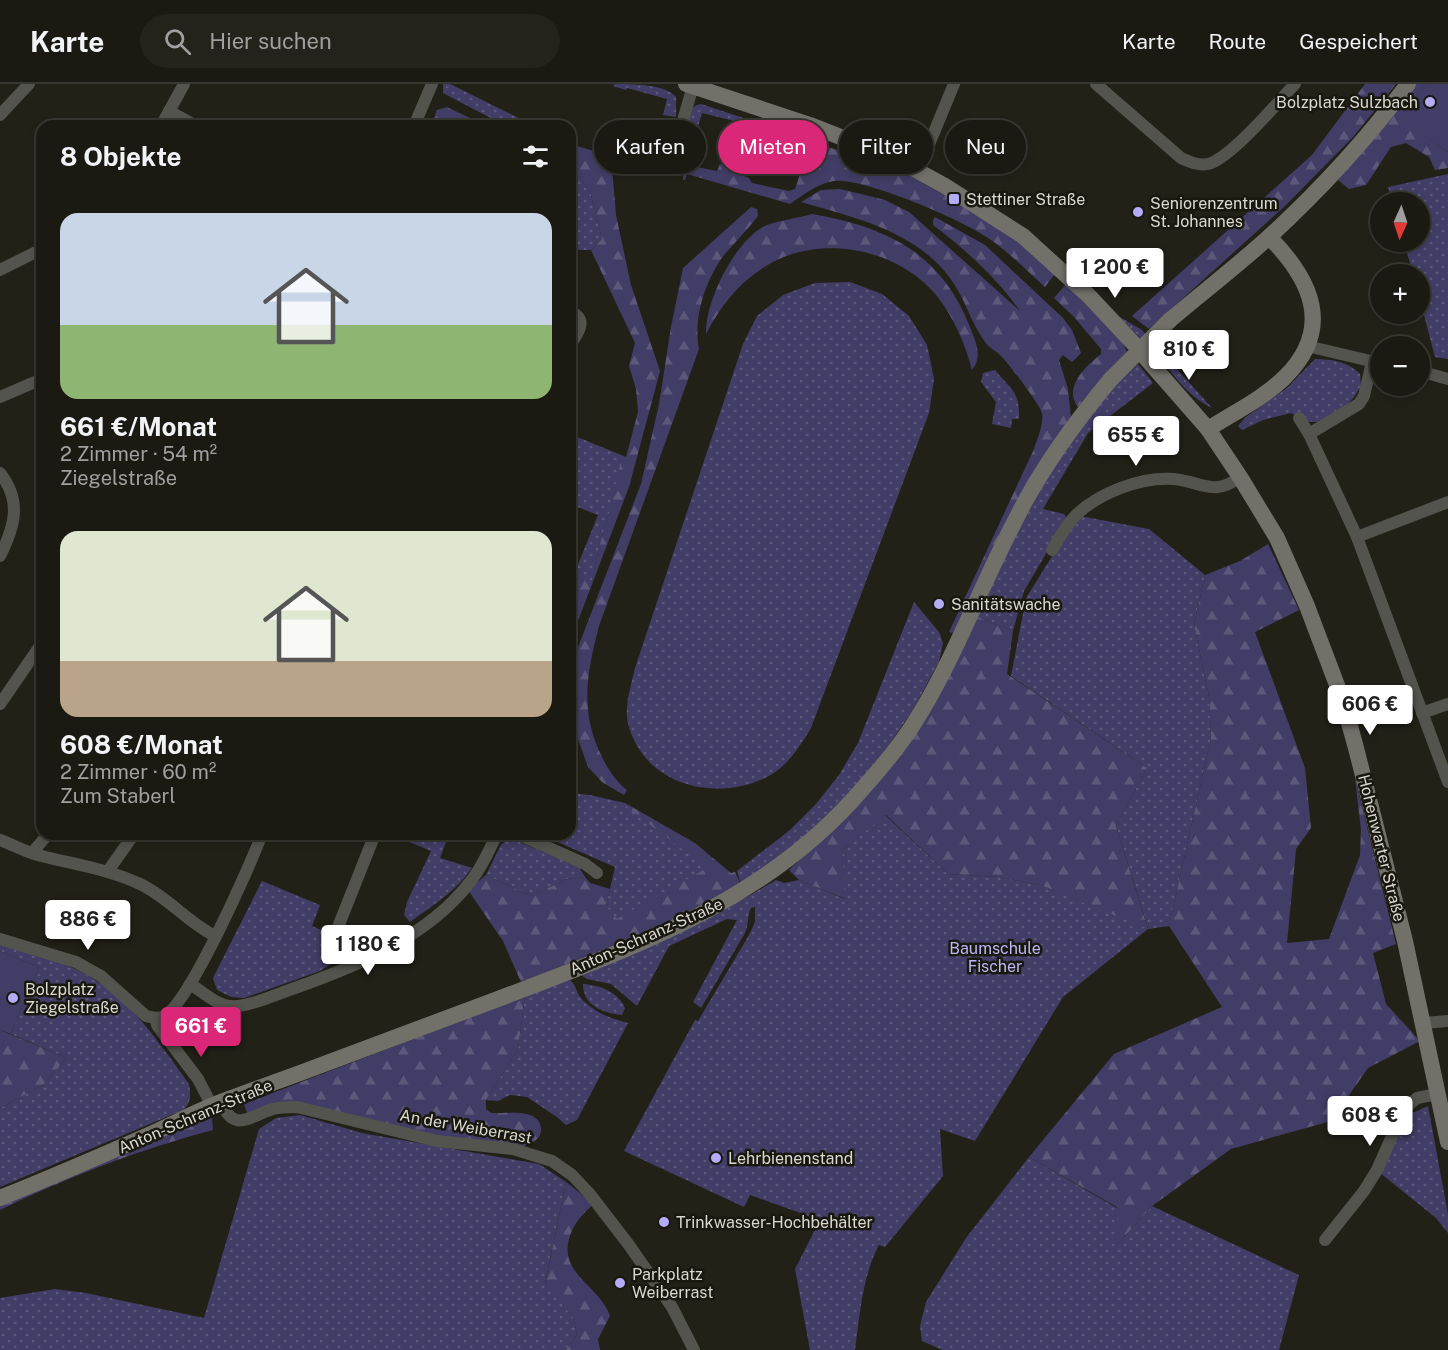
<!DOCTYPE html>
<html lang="de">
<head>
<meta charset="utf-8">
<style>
  :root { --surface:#1a1912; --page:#23221b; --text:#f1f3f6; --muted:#9fa09f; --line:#383832; --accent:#db2777 }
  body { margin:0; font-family:"Public Sans",sans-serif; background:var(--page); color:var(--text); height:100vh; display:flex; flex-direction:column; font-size:22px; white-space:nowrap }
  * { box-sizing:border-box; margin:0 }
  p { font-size:20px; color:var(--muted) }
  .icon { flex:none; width:33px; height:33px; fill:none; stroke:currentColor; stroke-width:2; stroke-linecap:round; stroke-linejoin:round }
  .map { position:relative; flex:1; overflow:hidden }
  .drawer { position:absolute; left:36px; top:36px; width:540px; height:720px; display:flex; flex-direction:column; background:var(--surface); border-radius:18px; box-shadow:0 3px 9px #0003,0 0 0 2px var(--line) }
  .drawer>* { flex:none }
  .hud { position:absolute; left:594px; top:36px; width:570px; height:54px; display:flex; gap:12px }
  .needle { width:39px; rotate:183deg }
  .tools { position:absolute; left:1370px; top:108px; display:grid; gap:12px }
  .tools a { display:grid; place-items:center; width:60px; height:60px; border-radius:50%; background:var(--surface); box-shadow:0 3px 9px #0003,0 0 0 2px var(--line); font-size:30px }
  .price { position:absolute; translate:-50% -51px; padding:0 14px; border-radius:6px; background:#fff; color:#222; font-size:20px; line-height:39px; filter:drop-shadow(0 2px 3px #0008) }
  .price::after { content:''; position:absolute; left:50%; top:36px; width:18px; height:14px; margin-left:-9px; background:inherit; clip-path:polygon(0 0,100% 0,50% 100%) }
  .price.current { background:var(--accent); color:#fff }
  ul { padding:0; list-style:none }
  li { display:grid; align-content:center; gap:12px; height:318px; padding:0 24px }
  li span { display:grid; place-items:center; height:186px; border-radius:18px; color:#555 }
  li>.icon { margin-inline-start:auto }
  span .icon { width:108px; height:108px; fill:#fffc; stroke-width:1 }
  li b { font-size:26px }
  h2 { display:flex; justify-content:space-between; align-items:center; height:72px; padding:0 24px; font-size:26px }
  .pill { padding:0 21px; border-radius:27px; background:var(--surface); box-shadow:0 3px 9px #0003,0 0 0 2px var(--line); font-size:21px; line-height:54px }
  .pill.current { background:var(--accent); color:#fff }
  header { display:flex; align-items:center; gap:36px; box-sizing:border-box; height:84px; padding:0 30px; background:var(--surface); border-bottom:2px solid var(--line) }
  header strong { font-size:28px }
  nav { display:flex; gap:33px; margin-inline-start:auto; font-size:21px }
  .search { width:420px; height:54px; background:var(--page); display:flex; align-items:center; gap:15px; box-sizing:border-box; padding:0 21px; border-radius:33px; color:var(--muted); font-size:22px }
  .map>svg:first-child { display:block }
  .grass { fill:url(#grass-dots) }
  .forest { fill:url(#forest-firs) }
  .pitch { fill:#423d66 }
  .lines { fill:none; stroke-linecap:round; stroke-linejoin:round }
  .street { stroke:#54544f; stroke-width:12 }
  .secondary { stroke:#717069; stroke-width:16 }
  .secondary-bridge { stroke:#717069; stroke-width:16 }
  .poi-dot { fill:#b4acf9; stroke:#19180f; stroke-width:2 }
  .labels { text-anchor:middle; stroke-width:5; stroke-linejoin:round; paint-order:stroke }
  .poi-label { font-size:16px; fill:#d9d8d2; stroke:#19180f; text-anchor:start }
  .street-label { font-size:16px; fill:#d9d8d2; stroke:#19180f }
  .park-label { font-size:16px; fill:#bdb7fa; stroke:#19180f }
</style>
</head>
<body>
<header>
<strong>Karte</strong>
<div class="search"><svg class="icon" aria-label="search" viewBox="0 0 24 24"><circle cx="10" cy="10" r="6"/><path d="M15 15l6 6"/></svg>Hier suchen</div>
<nav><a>Karte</a><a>Route</a><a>Gespeichert</a></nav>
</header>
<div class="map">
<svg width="1448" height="1266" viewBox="0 0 1448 1266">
  <defs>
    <pattern id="grass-dots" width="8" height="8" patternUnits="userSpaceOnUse" patternTransform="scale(1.5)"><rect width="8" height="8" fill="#423d66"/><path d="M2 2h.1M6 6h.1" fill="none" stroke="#5d587b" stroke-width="1.8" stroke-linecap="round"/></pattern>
    <pattern id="forest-firs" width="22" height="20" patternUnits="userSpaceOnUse" patternTransform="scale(1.5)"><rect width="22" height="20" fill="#423d66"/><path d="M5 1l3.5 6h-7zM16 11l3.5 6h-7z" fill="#5d587b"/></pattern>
  </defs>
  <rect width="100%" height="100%" fill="#222118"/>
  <g class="grass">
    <polygon points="443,0 450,0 535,42 506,42 443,9"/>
    <path d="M615,0C632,0 666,0 676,13V33L663,31L667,15L627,4L626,6L613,2Z"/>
    <path d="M701,20L801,53L799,61L753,46L754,42L702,29L694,56L690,55C686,49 688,32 692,25C695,21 697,21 701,20Z"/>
    <polygon points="570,79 591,110 602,155 591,166 570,166"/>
    <polygon points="1448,90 1448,275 1435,273 1419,212 1419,190 1413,190 1404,158 1419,158 1419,118 1393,118 1388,103"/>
    <path d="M850,198L882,210L909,232L927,261L934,295L929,329L811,644C799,664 786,684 765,694C714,718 646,701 629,643C623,625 631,602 635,584L743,260L757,232L783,211L815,199Z"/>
    <path d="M1118,232L1142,246L1212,324C1185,311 1171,286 1151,265C1140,254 1129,243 1118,232Z"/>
    <path d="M1315,275C1331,275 1349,278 1360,290L1361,302L1354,313L1348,320L1318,338H1309L1291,329L1263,336L1242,346L1238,342L1246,333L1287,304Z"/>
    <polygon points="1138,280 1153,299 1088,349 1043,425 1064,430 1067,434 1024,507 1013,547 976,532 999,482 1062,367 1116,301"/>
    <path d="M995,286C1011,306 1020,307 1019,335H1012L1011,344L992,340L996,318L981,298L983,289Z"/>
    <path d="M570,350L626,373C618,389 616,405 611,423C603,449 595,474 592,501L577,483L598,431L570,420Z"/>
    <path d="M1080,432L1149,445L1205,491L1194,540L1209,613L1211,654L1169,842L1148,845L1063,913L975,1057L940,1045L943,1092L885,1163L879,1161C862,1193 860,1230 855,1266H810L795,1185L820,1136L750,1111L744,1123L624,1067L695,936L698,937L749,851L755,838V823L751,824C747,831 749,841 745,849L701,924L693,918L737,836L727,835L669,862L637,922L611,900L587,895L581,891L747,813L776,796L784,799L799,796L845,815L842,766L885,731L948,790L1000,793L1043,802L1148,844L1116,742L1147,684L1011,592L1026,514L1071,442Z"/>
    <polygon points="914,518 939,548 943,559 939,578 913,626 873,684 845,714 791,766 741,801 737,787 790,746 816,720 839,691 858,659"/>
    <polygon points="570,709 590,711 625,719 629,724 708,784 617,836 606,822 615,783 539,750 570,750"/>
    <path d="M391,750H449L440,774L472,784C456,807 432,822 410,838L404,831L407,818L431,767Z"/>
    <polygon points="508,755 515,756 579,783 585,793 567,795 531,812 486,791 501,761"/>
    <polygon points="262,797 320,821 312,842 328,849 334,870 331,880 320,887 244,914 231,913 217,906 213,894"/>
    <path d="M0,861C33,870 70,878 98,898C136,923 163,964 189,1000C191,1010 191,1019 183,1026L0,1103V1024L43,1001L67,974L11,950L39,883L0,867Z"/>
    <path d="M570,896C576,901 576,907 580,913C593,928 609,934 628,939L577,1036L566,1041L557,1033L527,1013L510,1011L498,1017L486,1016L518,965L525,912Z"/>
    <path d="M583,900C600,901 618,908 625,924L622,931C603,929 583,922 583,900Z"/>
    <polygon points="1428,1022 1448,1130 1448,1149 1436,1134 1379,1088 1408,1031"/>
    <polygon points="300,1031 362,1049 539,1080 566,1098 545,1199 573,1233 577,1250 566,1266 0,1266 0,1214 55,1205 86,1209 204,1234 259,1045 276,1034"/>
    <polygon points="1029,1073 1117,1124 1118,1160 1152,1122 1299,1191 1279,1266 943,1266 922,1257 920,1242 926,1218 966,1154"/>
  </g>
  <g class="forest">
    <polygon points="1365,0 1396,0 1353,53 1286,121 1149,245 1132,232 1312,71"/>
    <polygon points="1413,0 1425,0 1401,35 1448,68 1448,84 1435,86 1429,73 1406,59 1391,63 1366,101 1349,105 1338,96 1388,35"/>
    <polygon points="447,23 482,40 485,42 450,42 443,34 440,42 431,42 437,26"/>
    <path d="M811,57L908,91L966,123L1018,157L1055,190L1045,203C1026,186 1007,166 985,152C960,135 862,93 834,97C818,99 803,111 790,120L687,90L685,96H683L684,68L687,65L690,66L687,81L717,87L720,80L740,84L741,91L749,94L752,99L789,107L795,105Z"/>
    <path d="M570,60L611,72L616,131L631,201L660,287L629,403L570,558V500L577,483L592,500C595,471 605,445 612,417C616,404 616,383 626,373L638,328L636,305L629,282L635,259L591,166L602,155L591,110L570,79Z"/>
    <path d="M840,105L885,116L909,128L1020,227C997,194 966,166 933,141V136L935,133L985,161L1063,234L1072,246L1081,269L1072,278L1063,271L1059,276L1068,305L1071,333L953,549L949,548L1034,365C1037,355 1044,341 1042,329C1040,321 1009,280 1002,273C997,267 990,265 985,258C971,239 965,214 950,194C914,146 855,134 801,118L821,106Z"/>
    <path d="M751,123L757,125L758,132C747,146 735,158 724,171C705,197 693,234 699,265L599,542C587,589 579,627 602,673C608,685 616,698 627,706L624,711L602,698L588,683L574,644L570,625V584L641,400L659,320L671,243L683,184Z"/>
    <path d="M812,130C887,143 941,169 970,243C976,259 983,272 972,286C965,259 954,234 937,212C898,164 819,149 766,182C739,198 720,223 706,250C705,217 736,154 767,141C781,136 798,134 812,130Z"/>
    <path d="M1066,200L1121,255L1127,268L1105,290L1078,323C1063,303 1086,282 1101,270V265L1074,233L1054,214Z"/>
    <polygon points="1268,460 1299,526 1255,548 1305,684 1311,744 1296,765 1287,859 1329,855 1360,771 1361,746 1355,694 1396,860 1373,869 1386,920 1420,957 1368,984 1331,1037 1231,1065 1152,1122 1117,1161 1117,1123 1029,1073 1114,970 1222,923 1169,842 1211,654 1209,613 1194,540 1205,491 1240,477"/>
    <polygon points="976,532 1013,547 1007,590 1147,684 1116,742 1148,845 1043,802 1000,793 948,790 886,731 842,766 846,815 799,796 789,786 860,716"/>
    <polygon points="625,719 695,759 731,789 735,788 741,801 638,852 521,898 503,857 468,806 486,791 531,812 567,795 585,793 590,799 610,805 606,822 617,835 707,784 628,724"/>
    <path d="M525,912L518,965L486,1016V1025L491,1029C505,1030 539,1023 541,1044C542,1056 531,1059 522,1063L428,1051L300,1019L248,1032L244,1020Z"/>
    <polygon points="0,946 67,974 43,1001 0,1024"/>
    <path d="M212,1033L213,1046C140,1065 68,1093 0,1126V1112L117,1067Z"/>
    <path d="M566,1098L594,1120C584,1128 576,1137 571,1149C555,1189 599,1200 610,1232L598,1255L600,1266H566L577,1250L573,1233L545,1200Z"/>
  </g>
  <g class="pitch">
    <polygon points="1425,0 1448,0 1448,68 1400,35"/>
    <polygon points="0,867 39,883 11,950 0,946"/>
  </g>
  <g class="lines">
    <g class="street">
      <path d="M1096,0L1181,74C1190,78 1199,82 1208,80C1230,75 1278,18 1295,0"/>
      <polyline points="169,27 196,42"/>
      <polyline points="0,31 29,0"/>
      <polyline points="161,42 184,0"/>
      <polyline points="414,42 432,0"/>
      <polyline points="679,78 684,33 693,2"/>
      <polyline points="918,87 954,0"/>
      <polyline points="0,186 42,165"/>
      <path d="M570,228C589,234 578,250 570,261"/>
      <polyline points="1307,262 1379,279"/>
      <polyline points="1372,278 1364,312 1359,320 1309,350 1357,453 1448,698"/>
      <polyline points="1419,287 1448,295"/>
      <polyline points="0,313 42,295"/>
      <polyline points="1299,334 1309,350"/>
      <path d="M0,389C22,417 15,442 0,472"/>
      <polyline points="1357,453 1448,418"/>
      <path d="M1052,466C1059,455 1066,441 1076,431C1099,409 1142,392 1174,395C1202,398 1214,413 1240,393"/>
      <polyline points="0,620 42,559"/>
      <polyline points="1422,629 1448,620"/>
      <polyline points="518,750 585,780 597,789"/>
      <path d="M0,756C11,760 22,766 34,770C70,780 106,784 140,800C168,813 187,838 215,852"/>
      <polyline points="32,769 48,750"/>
      <polyline points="108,787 134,750"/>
      <path d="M0,855L76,878L101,892L146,932C152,934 158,935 164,932C189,920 250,782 262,750"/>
      <polyline points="350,883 338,853 338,843 375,750"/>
      <path d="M190,900C202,907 216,921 230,922C246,924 275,911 292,905C355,883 428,853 470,798C482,784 489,766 497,750"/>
      <polyline points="156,934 157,941 198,995 212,1022"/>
      <polyline points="1424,939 1448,937"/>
      <path d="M221,1018C234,1050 250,1032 273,1025C281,1023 289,1023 297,1023L437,1057L513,1065L552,1077L572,1091L589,1109L629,1161L672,1223L694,1266"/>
      <polyline points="1325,1156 1364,1107 1377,1086 1404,1025 1417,1014 1437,1010"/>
    </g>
    <g class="secondary">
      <polyline points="686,0 810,41 894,74 945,102 1023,152 1089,212 1134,260"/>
      <path d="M1170,236C1203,208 1237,182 1269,153C1319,107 1367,55 1408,0"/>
      <polyline points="1145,273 1208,345 1240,393 1277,454 1307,522 1343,617 1356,664 1405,857 1448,1058"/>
      <path d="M1208,345C1233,329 1264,314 1285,293C1334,244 1311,195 1269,153"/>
      <path d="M0,1114C52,1093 103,1071 153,1049C177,1038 201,1025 226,1016C317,983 408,949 498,915C634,863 767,818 864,703C885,680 905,655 921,628C958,566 983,497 1017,433C1042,383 1075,338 1111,295"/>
    </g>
    <polyline class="secondary-bridge" points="1111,295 1170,236"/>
  </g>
  <g class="poi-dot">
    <circle cx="1430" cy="18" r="6"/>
    <rect x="948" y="109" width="12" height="12" rx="3"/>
    <circle cx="1138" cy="128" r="6"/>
    <circle cx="939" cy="520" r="6"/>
    <circle cx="13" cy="914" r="6"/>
    <circle cx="716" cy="1074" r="6"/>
    <circle cx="664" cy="1138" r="6"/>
    <circle cx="620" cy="1199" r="6"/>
  </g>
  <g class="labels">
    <g class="poi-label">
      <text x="1418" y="24" text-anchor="end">Bolzplatz Sulzbach</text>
      <text x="966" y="121">Stettiner Straße</text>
      <text x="1150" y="125">Seniorenzentrum<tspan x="1150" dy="18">St. Johannes</tspan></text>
      <text x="951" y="526">Sanitätswache</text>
      <text x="25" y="911">Bolzplatz<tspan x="25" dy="18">Ziegelstraße</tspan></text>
      <text x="728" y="1080">Lehrbienenstand</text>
      <text x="676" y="1144">Trinkwasser-Hochbehälter</text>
      <text x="632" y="1196">Parkplatz<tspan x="632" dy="18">Weiberrast</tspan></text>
    </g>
    <g class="street-label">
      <text transform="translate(1382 764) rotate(76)" y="6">Hohenwarter Straße</text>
      <text transform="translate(646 852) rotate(-24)" y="6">Anton-Schranz-Straße</text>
      <text transform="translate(195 1032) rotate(-23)" y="6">Anton-Schranz-Straße</text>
      <text transform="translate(466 1042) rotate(10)" y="6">An der Weiberrast</text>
    </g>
    <g class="park-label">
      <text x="995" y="870">Baumschule<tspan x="995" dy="18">Fischer</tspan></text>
    </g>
  </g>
</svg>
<div class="tools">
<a><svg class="needle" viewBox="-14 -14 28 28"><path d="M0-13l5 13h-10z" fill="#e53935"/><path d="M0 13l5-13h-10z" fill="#9fa09f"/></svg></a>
<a>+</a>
<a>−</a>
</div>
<b class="price" style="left:1115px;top:215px">1 200 €</b>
<b class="price" style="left:1189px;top:297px">810 €</b>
<b class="price" style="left:1136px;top:383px">655 €</b>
<b class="price" style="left:1370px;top:652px">606 €</b>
<b class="price" style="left:88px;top:867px">886 €</b>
<b class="price" style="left:368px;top:892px">1 180 €</b>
<b class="price current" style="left:201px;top:974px">661 €</b>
<b class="price" style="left:1370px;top:1063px">608 €</b>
<div class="hud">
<a class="pill">Kaufen</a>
<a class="pill current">Mieten</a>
<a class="pill">Filter</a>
<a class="pill">Neu</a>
</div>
<section class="drawer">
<h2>8 Objekte<svg class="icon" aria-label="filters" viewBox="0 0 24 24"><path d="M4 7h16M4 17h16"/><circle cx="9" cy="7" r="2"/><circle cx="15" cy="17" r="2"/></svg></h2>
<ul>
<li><span style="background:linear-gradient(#c9d6e8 60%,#8fb573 0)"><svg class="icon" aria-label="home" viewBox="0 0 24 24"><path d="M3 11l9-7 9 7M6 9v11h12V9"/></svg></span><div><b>661 €/Monat</b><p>2 Zimmer · 54 m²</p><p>Ziegelstraße</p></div></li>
<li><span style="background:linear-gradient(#dfe7d0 70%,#b9a48a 0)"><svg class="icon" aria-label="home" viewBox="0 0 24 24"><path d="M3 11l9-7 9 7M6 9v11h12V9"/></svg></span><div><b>608 €/Monat</b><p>2 Zimmer · 60 m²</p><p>Zum Staberl</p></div></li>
</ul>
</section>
</div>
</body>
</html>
